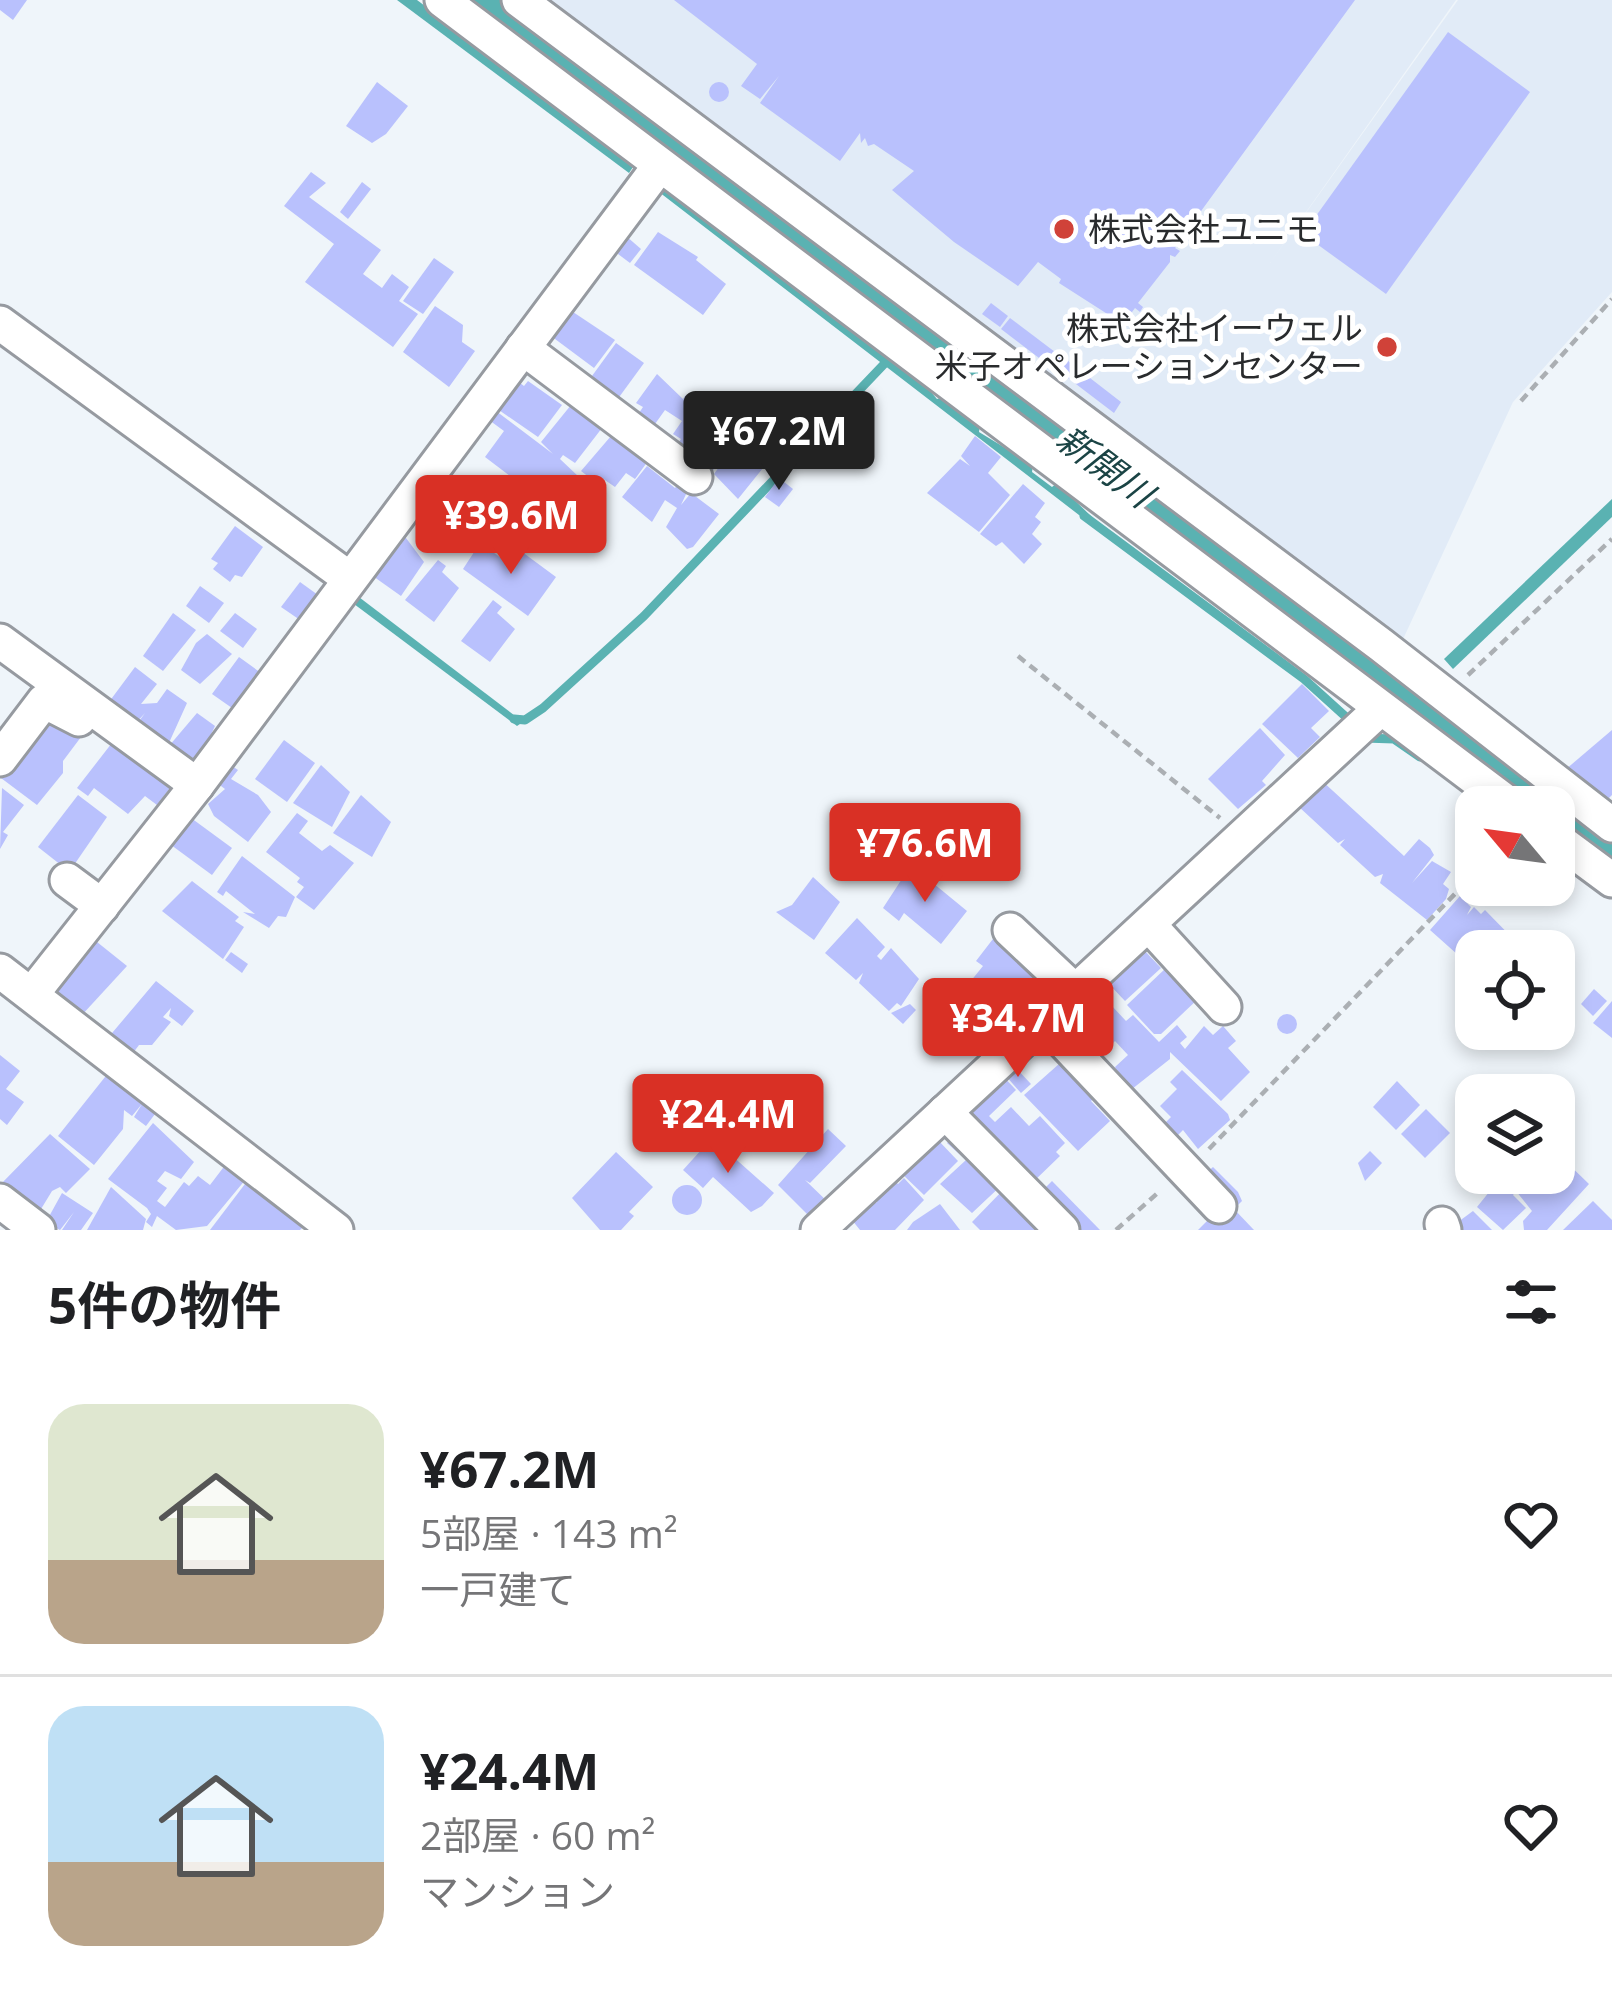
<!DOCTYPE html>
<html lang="ja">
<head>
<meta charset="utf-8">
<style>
  :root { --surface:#fff; --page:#f2f2f2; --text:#202124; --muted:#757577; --line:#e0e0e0; --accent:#d93025 }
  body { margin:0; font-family:"Open Sans","Noto Sans JP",sans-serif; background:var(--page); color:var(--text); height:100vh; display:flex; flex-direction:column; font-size:45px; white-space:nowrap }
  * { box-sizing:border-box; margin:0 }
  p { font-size:39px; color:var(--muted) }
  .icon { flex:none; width:66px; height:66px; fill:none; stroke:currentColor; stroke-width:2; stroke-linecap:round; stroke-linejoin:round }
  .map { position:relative; height:1230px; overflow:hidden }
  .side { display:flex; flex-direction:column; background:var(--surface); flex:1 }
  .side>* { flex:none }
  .needle { width:78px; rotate:299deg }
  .buttons { position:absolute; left:1455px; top:786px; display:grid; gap:24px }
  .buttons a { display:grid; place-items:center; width:120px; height:120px; border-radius:24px; background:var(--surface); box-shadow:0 6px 18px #0003; font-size:60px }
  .price { position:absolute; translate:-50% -102px; padding:0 27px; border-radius:12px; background:var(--accent); color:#fff; font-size:39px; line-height:78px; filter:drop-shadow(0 3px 6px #0008) }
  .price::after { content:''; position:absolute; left:50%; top:72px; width:36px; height:27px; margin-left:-18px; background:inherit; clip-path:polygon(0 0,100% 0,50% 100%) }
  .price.selected { background:#222; color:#fff }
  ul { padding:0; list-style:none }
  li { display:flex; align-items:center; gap:36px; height:300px; padding:0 48px }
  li+li { border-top:3px solid var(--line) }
  li span { display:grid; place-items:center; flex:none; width:336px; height:240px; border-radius:36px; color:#555 }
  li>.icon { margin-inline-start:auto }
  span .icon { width:144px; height:144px; fill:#fffc; stroke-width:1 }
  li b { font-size:51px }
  h2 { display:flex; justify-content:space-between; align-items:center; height:144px; padding:0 48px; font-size:51px }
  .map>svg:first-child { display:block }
  .built { fill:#e1ebf7 }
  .water { fill:#5ab2b2 }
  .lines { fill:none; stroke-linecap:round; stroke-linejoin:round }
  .stream { stroke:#5ab2b2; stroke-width:9 }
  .building { fill:#b9c1fd }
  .minor-casing { stroke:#969aa0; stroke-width:39 }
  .path { stroke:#abafb3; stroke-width:4.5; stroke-dasharray:9 6; stroke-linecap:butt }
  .minor { stroke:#fff; stroke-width:33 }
  .poi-dot { fill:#d04239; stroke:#fff; stroke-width:4.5 }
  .labels { text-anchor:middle; stroke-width:10; stroke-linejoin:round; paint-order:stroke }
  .poi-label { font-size:33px; fill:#292b2d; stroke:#fff; text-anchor:start }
  .water-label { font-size:36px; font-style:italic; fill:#1b4445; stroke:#fff }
</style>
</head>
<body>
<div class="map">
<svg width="1612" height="1230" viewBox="0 0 1612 1230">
  <rect width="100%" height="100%" fill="#eff5fa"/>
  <polygon class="built" points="537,0 1456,0 1270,263 1458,0 1612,0 1612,292 1513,402 1398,650"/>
  <g class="water">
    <polygon points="397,0 417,0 635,164 629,173"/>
    <path d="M468,0H500L1612,835V860L1554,817V807H1540C1471,756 1406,700 1333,654Z"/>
    <polygon points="666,189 919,378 937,399 943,397 980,425 979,432 1033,465 1032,472 1052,487 1057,483 1095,520 1092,525 659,192"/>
    <polygon points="1612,499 1612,517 1453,669 1444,659"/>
    <polygon points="351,591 523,722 517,726 346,598"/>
  </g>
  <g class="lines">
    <g class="stream">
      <polyline points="1084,516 1304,679 1346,717"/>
      <polyline points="514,719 525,720 543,708 644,616 887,361"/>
      <polyline points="1364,738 1394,739 1420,757"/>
    </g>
  </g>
  <g class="building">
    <polygon points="0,0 27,0 13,20 0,10"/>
    <polygon points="674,0 1355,0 1196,218 1200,221 1175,248 1180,251 1175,257 1170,255 1170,262 1138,303 1143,307 1140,312 1135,308 1123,324 1059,283 1061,279 1038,262 1018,286 954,242 892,190 914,171 874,144 868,146 865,138 861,143 860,133 840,161 760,103 779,76 760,99 741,86 757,64"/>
    <polygon points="1448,32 1530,92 1386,294 1303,234"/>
    <polygon points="377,82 408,106 386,134 372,143 346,126"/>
    <circle cx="719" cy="92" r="10"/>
    <polygon points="311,172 326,183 309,197 381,250 363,274 382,288 392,274 409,287 399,301 418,314 393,347 305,282 334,244 284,206"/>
    <polygon points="362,182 371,189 348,219 340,212"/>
    <polygon points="658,232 698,257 696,260 726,284 703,315 634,265"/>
    <polygon points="626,236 641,249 630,263 610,248"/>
    <polygon points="434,258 454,272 423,314 403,301"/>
    <polygon points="991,303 1008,316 1000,327 982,314"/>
    <polygon points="435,306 463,325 462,342 475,351 449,387 403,352"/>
    <polygon points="570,310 615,340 594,368 551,336"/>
    <polygon points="1010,318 1055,352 1047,364 1001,329"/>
    <polygon points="616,343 644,363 617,400 592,376"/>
    <polygon points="1059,354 1121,402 1114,413 1051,365"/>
    <polygon points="657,374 683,399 686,395 697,401 731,428 733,433 715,453 722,458 711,473 704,454 698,451 693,457 677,445 681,439 673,434 682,421 665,410 655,424 639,413 643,407 636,403"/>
    <polygon points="516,380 524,386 528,381 562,405 538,437 496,408"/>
    <polygon points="571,405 602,428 575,463 563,455 560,459 579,477 566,495 547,481 536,496 485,457 504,431 489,420 496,411 553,454 541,442"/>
    <polygon points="742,435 754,454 751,459 763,468 738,499 714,474"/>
    <polygon points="611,436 648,461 635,479 626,473 615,487 602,478 598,484 581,471"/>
    <polygon points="975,436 1001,457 988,473 1010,495 979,532 927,493 960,459 970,466 961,456"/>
    <polygon points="647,466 675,488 679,483 688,490 681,505 691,493 719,514 693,547 687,549 666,527 677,508 665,500 652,522 622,497"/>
    <polygon points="779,478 793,489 779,507 765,497"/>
    <polygon points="1023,484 1045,503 1035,517 1041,522 1032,534 1042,544 1024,564 1002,542 996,546 980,534"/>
    <polygon points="235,526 263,547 242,577 235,575 230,582 213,569 218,563 211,559"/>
    <polygon points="403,534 424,562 401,596 370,574"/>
    <polygon points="480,543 504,560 514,546 556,577 528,616 463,569"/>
    <polygon points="438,560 446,566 442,572 459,588 434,622 405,600"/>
    <polygon points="300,582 318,595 300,620 281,607"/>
    <polygon points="200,586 224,603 209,623 186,606"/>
    <polygon points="493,600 502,607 497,613 515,629 490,662 461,641"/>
    <polygon points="173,613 196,630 163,671 143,656"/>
    <polygon points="235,613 257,629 243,648 220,631"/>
    <polygon points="207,634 232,654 200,684 181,670 196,643"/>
    <polygon points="239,657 261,673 242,706 236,702 232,708 212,694"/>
    <polygon points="135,667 157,684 141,704 157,703 167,689 187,703 168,745 137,724 145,713 136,723 109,702"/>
    <polygon points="1302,684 1329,711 1311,728 1320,737 1298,758 1262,724"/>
    <polygon points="197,713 215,726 195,768 169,746"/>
    <polygon points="54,718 81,737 63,761 63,773 37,805 1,778"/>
    <polygon points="1260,728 1285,755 1262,781 1266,785 1238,809 1208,779"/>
    <polygon points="1612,730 1612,795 1604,803 1565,770"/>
    <polygon points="115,739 173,784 157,805 145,796 128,814 94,788 88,796 77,788"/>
    <polygon points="284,740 315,763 287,802 255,779"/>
    <polygon points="226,762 238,770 231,779 258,795 271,812 248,842 214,816 208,804 225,789 213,780"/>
    <polygon points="321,765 350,792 332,827 293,803"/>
    <polygon points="1321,780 1404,856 1419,839 1430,848 1434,855 1412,883 1432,861 1451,872 1443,884 1449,889 1446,899 1427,920 1380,883 1383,874 1375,877 1340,845 1345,839 1338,843 1298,806"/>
    <polygon points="2,788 24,805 3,832 8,835 0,849"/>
    <polygon points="78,795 107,817 74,865 66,869 38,847"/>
    <polygon points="361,795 391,822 372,857 333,833"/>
    <polygon points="297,813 308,821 299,833 322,851 330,845 354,863 314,910 296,897 304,887 297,882 300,878 266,852"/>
    <polygon points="187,815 232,848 212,875 167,842"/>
    <polygon points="242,856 295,897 286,917 278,916 269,928 243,912 255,914 226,891 223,896 217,892"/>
    <polygon points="911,865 967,911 941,944 904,913 899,921 883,908"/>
    <polygon points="813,877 840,902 814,940 776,912 792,905"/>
    <polygon points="192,881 239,917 235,921 244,927 223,959 162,911"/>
    <polygon points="1460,896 1471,907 1467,915 1474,907 1481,914 1485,910 1525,951 1476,951 1476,969 1467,963 1430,930"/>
    <polygon points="857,918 885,947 877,956 881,960 891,948 919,979 901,1006 897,1003 889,1011 859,983 863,973 856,980 825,953"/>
    <polygon points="996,935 1045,969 1028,991 1020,984 1002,1006 970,982 983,966 976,961"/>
    <polygon points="92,938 127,966 81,1016 48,995"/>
    <polygon points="1143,949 1161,968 1125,1001 1107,982"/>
    <polygon points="231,952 248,964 242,973 225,960"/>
    <polygon points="1167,967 1199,998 1161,1034 1154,1034 1127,1005"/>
    <polygon points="156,981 194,1011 182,1026 169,1016 171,1008 163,1017 171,1022 152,1045 139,1045 130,1057 107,1039"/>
    <polygon points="1594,989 1607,1001 1593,1016 1581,1004"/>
    <polygon points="1612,1001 1612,1038 1593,1023"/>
    <polygon points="910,1004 916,1010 903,1024 891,1013"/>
    <polygon points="1111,1005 1126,1021 1133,1015 1159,1042 1177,1025 1187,1037 1180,1043 1185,1049 1204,1026 1213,1035 1223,1026 1236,1041 1228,1048 1250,1072 1221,1101 1170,1052 1170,1059 1127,1093 1115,1067 1128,1055 1115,1041 1104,1052 1086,1034"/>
    <circle cx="1287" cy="1024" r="10"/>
    <polygon points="1053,1043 1069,1061 1063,1067 1071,1076 1076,1072 1096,1096 1091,1101 1110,1121 1078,1151 1024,1095 1059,1064 1046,1050"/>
    <polygon points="0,1055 20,1071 6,1089 24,1102 7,1125 0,1119"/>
    <polygon points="1015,1067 1031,1084 1021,1093 1005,1075"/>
    <polygon points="1182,1070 1228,1114 1230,1120 1198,1149 1183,1130 1177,1136 1165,1123 1171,1117 1160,1106 1177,1089 1170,1082"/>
    <polygon points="109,1072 158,1110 146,1126 134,1117 142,1104 132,1116 124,1110 123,1129 94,1165 58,1136"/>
    <polygon points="1001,1074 1016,1090 989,1116 995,1122 1011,1107 1029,1126 1040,1116 1065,1143 1056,1152 1060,1156 1032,1183 957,1116"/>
    <polygon points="1397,1081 1420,1105 1396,1130 1373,1107"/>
    <polygon points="1426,1109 1450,1133 1425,1158 1401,1134"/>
    <polygon points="153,1123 194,1162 181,1179 165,1171 157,1181 167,1188 157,1201 165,1207 184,1182 189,1186 198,1176 210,1185 226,1164 246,1179 207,1226 176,1230 157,1216 152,1227 146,1222 151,1214 147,1208 108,1179"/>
    <polygon points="828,1129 846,1146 810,1183 805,1180 831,1205 815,1222 778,1185"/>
    <polygon points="50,1134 90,1169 66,1193 60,1187 52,1191 38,1214 0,1185"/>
    <polygon points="956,1134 1005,1182 972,1213 940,1184 966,1160 947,1143"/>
    <polygon points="712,1138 774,1193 762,1206 751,1212 713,1177 703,1188 683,1170"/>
    <polygon points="936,1138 958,1161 924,1195 899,1171"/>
    <polygon points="1370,1151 1382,1163 1365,1181 1358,1163"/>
    <polygon points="616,1152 653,1187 629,1212 634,1216 621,1230 600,1230 572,1198"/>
    <polygon points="1557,1153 1589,1184 1547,1230 1524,1230 1523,1221 1532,1211 1516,1191 1513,1195 1526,1208 1503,1230 1477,1207 1502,1176 1514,1186 1522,1173 1530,1186 1543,1173 1554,1173"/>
    <polygon points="1476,1165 1476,1173 1485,1173 1470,1189 1461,1180"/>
    <polygon points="1213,1167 1238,1192 1242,1201 1235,1208 1203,1176"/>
    <polygon points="891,1177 898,1184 904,1178 924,1200 895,1230 860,1230 848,1215 872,1198 877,1203 874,1193"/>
    <polygon points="248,1180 305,1225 300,1230 210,1230"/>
    <polygon points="1052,1181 1100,1230 1069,1230 1043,1190"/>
    <circle cx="687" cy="1200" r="15"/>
    <polygon points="111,1187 146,1219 143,1230 87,1230"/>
    <polygon points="1006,1187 1041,1230 980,1230 972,1222"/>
    <polygon points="62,1193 93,1213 81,1230 62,1230 74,1212 60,1230 46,1222"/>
    <polygon points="1593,1201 1612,1220 1612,1230 1563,1230"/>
    <polygon points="940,1204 960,1230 907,1230 913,1222"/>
    <polygon points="1233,1208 1254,1230 1198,1230 1216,1212"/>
    <polygon points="1473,1211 1492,1230 1457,1230 1458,1222"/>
  </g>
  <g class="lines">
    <g class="minor-casing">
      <g id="minor">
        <polyline points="442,0 1513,807"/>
        <polyline points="519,0 1381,645 1612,825"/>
        <polyline points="0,323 350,579"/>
        <polyline points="523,348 695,477"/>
        <polyline points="0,641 197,785"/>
        <polyline points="0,759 44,701 79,719"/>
        <polyline points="1554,837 1612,880"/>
        <polyline points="67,880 102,906"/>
        <polyline points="1150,926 1224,1007"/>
        <polyline points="1010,930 1076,992"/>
        <polyline points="0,971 336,1230"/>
        <polyline points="32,994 197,785 660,165"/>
        <polyline points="1044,1021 1219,1206"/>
        <polyline points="945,1112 1062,1230"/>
        <polyline points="0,1201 38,1230"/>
        <polyline points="1442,1224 1444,1230"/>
        <polyline points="818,1230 1380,709"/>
      </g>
    </g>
    <g class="path">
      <polyline points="1521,401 1612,299"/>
      <polyline points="1018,656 1220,818"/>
      <polyline points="1468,675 1612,539"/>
      <polyline points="1209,1149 1476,872"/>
      <polyline points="1116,1230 1160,1191"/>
    </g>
    <use href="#minor" class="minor"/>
  </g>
  <g class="poi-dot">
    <circle cx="1064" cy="229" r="12"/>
    <circle cx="1387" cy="347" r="12"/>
  </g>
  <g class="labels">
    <g class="poi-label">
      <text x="1088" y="241">株式会社ユニモ</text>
      <text x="1363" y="340" text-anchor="end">株式会社イーウェル<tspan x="1363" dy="38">米子オペレーションセンター</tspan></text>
    </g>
    <g class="water-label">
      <text transform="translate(1105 466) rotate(37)" y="13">新開川</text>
    </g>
  </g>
</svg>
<div class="buttons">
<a><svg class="needle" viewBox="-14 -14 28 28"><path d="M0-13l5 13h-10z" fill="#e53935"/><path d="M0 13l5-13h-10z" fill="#757577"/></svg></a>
<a><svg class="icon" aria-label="locate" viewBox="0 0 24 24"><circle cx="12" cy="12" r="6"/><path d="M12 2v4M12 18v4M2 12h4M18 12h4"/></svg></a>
<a><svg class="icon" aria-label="layers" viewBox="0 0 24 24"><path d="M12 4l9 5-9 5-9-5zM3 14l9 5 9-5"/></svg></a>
</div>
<b class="price selected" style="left:779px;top:493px">¥67.2M</b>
<b class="price" style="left:511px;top:577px">¥39.6M</b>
<b class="price" style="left:925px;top:905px">¥76.6M</b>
<b class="price" style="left:1018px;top:1080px">¥34.7M</b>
<b class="price" style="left:728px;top:1176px">¥24.4M</b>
</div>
<section class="side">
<h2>5件の物件<svg class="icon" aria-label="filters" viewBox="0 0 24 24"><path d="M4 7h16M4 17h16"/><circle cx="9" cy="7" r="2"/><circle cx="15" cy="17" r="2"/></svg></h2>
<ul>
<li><span style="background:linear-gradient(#dfe7d0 65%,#b9a48a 0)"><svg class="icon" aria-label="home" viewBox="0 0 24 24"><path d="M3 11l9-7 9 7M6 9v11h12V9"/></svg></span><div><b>¥67.2M</b><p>5部屋 · 143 m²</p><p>一戸建て</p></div><svg class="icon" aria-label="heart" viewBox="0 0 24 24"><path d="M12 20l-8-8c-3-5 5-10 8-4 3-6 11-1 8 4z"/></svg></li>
<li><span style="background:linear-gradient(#bfe0f5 65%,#b9a48a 0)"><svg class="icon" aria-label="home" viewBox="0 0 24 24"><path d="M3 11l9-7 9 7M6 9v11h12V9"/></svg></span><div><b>¥24.4M</b><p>2部屋 · 60 m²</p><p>マンション</p></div><svg class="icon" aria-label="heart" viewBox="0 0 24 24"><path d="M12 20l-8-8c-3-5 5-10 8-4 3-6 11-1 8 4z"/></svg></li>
</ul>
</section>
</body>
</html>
